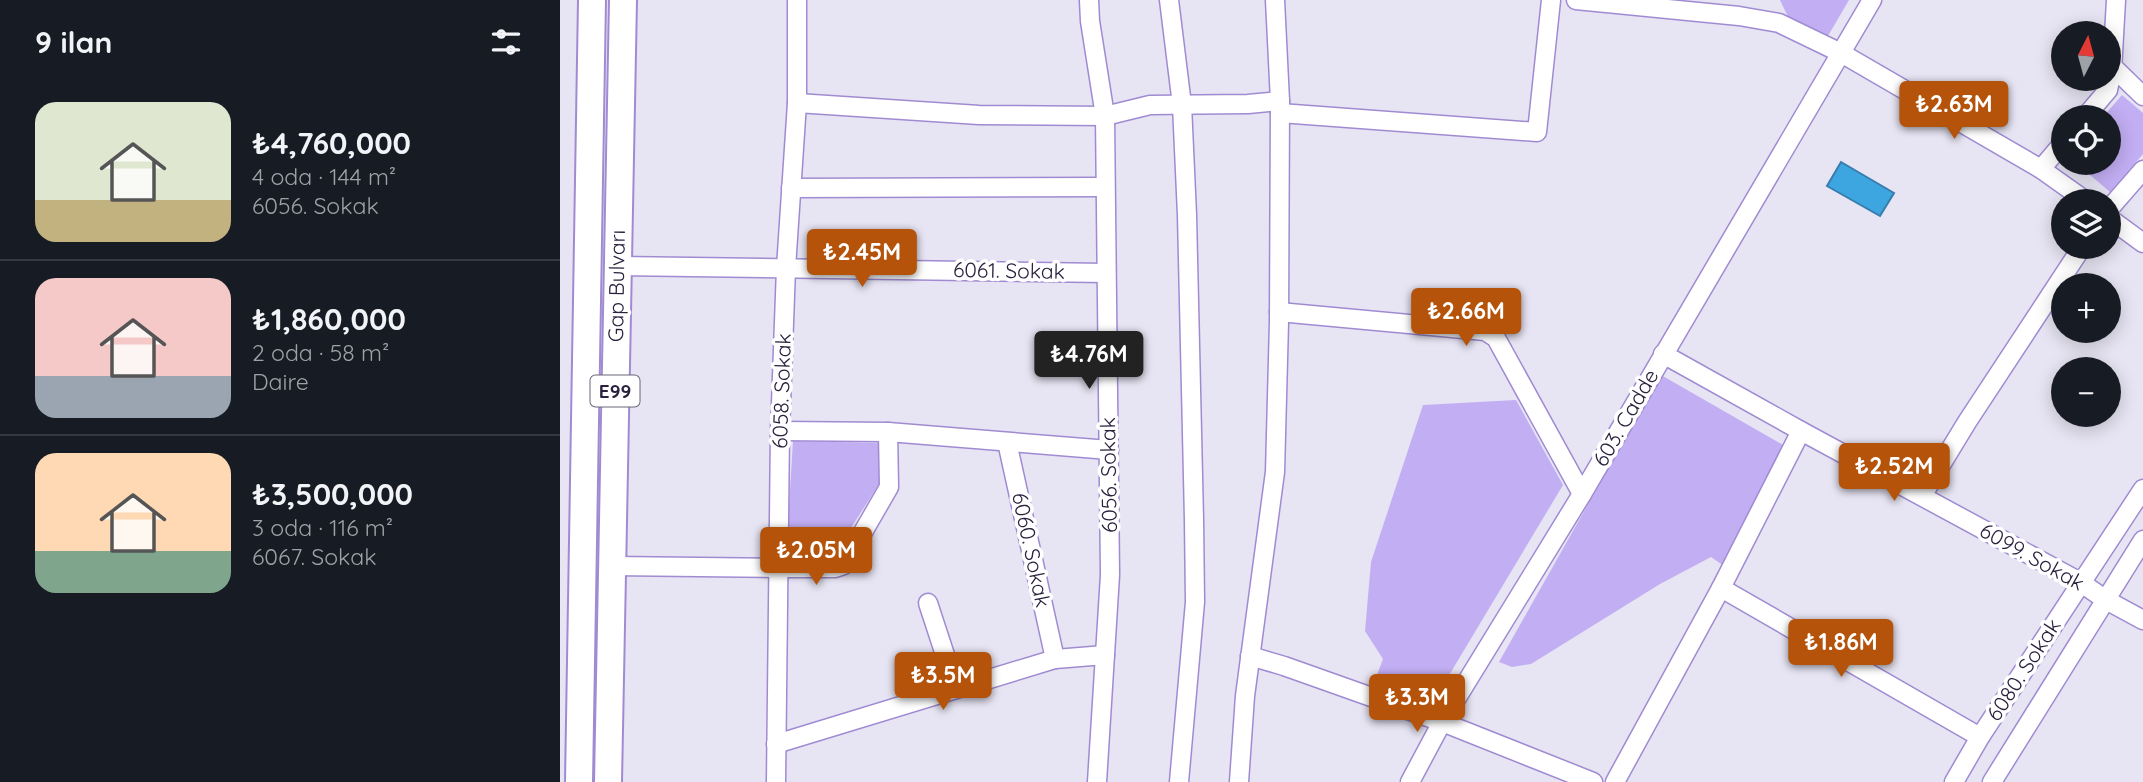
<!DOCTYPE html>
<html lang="tr">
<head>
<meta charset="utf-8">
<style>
  :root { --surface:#171b24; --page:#242831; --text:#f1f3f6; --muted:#9ea1a6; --line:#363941; --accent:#b45309 }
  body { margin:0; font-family:Quicksand,sans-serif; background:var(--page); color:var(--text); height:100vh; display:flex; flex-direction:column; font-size:26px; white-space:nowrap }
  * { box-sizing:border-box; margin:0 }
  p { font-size:23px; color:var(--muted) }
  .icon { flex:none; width:38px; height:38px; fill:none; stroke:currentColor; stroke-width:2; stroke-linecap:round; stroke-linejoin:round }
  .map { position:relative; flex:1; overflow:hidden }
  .drawer { display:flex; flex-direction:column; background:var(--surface); width:560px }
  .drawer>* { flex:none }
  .needle { width:46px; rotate:6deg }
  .buttons { position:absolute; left:1491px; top:21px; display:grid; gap:14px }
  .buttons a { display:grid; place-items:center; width:70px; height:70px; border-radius:50%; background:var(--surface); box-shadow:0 4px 18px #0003; font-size:35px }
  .price { position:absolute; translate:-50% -60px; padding:0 16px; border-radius:7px; background:var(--accent); color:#fff; font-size:23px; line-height:46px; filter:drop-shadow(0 2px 4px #0008) }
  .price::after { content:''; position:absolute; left:50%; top:42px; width:21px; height:16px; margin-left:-10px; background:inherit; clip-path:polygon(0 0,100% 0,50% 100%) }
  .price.active { background:#222; color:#fff }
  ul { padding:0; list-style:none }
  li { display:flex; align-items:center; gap:21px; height:175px; padding:0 35px }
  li+li { border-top:2px solid var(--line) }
  li span { display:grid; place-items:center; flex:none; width:196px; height:140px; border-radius:21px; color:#555 }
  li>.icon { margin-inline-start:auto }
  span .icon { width:84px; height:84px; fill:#fffc; stroke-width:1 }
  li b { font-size:30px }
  h2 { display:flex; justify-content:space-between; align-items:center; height:84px; padding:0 35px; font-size:30px }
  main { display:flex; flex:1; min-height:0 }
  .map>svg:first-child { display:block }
  .green { fill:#c2aef3 }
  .water { fill:#3da5df; stroke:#377dae; stroke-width:2 }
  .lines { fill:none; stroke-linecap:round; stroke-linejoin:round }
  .minor-casing { stroke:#a08bd2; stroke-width:21 }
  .highway-casing { stroke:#a08bd2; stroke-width:30 }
  .minor { stroke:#fff; stroke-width:18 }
  .highway { stroke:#fff; stroke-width:26 }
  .labels { text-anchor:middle; stroke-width:7; stroke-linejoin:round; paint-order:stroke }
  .shield { fill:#fff; stroke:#6a6477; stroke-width:2 }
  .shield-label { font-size:19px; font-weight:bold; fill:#2a213d }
  .street-label { font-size:21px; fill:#2a213d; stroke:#fff }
</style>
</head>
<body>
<main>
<section class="drawer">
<h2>9 ilan<svg class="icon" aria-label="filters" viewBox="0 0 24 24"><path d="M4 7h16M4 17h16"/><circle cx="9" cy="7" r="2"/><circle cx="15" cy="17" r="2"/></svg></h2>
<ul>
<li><span style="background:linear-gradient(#dfe7d0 70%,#c2b280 0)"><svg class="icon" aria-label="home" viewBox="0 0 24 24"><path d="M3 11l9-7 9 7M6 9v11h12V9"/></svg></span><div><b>₺4,760,000</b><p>4 oda · 144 m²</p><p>6056. Sokak</p></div></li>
<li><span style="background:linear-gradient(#f6c9c9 70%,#9aa5b1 0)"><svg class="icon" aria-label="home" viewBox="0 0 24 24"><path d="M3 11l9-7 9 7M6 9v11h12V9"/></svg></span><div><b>₺1,860,000</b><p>2 oda · 58 m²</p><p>Daire</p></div></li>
<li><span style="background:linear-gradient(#ffd9b3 70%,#7fa58c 0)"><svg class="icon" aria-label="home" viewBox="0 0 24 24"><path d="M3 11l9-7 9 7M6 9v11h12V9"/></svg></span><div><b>₺3,500,000</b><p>3 oda · 116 m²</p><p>6067. Sokak</p></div></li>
</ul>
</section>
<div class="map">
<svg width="1583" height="782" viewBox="0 0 1583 782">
  <rect width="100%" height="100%" fill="#e7e4f3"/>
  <g class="green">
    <polygon points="1220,0 1289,0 1265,41 1232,25"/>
    <polygon points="1562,95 1583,113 1583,154 1550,192 1516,163 1549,163 1549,117 1543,117"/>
    <polygon points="1101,375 1225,446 1164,566 1151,557 1100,584 971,664 952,667 939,662"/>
    <polygon points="956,400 1003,485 876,697 863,702 812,688 823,659 805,631 811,562 863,405"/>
    <polygon points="233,441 319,443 319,484 273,556 226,556"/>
  </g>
  <polygon class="water" points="1281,162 1334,193 1320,216 1267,186"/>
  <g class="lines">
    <g class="minor-casing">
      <g id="minor">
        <polyline points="529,0 530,21 545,116 550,575 537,782"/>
        <polyline points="609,0 622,105 627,215 634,520 635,602 619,782"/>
        <polyline points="1016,0 1179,16 1219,23 1281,53 1481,169 1526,201"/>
        <polyline points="1552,66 1583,96"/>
        <polyline points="237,103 419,115 545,116 590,105 688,104 720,101"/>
        <polyline points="720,113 977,132 991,0"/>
        <polyline points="1525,117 1548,90 1552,71 1556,0"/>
        <polyline points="1481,169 1503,143"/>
        <polyline points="231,188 545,187"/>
        <polyline points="1549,209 1583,170"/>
        <polyline points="1549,218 1583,243"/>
        <polyline points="58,266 546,273"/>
        <polyline points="719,312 925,331 936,338 1022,494"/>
        <polyline points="1103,354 1241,431 1520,582 1546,600 1583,620"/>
        <polyline points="220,431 328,432 549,450"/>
        <polyline points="447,442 495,659"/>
        <polyline points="1362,496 1407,422 1522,247"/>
        <polyline points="52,566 219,568 275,568 284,565 329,487 328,432"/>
        <polyline points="1161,588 1420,737"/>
        <polyline points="368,603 387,661 390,690"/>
        <polyline points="690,656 724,666 882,722 1033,782"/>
        <polyline points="216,744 495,659 545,655"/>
        <polyline points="216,782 220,431 226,268 237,103 237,0"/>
        <polyline points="679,782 685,696 715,472 719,322 720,101 715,0"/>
        <polyline points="850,782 882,722 1022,494 1312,0"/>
        <polyline points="1055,782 1161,588 1241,431"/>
        <polyline points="1394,782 1420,737 1583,489"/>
        <polyline points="1432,782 1583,540"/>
      </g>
    </g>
    <g class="highway-casing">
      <g id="highway">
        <polyline points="19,782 32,0"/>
        <polyline points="48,782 63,0"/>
      </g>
    </g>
    <use href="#minor" class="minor"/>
    <use href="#highway" class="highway"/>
  </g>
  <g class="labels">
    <rect class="shield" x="30.5" y="375.5" width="49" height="31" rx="5"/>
    <g class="shield-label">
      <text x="55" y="398">E99</text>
    </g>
    <g class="street-label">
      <text transform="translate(449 271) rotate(1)" y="7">6061. Sokak</text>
      <text transform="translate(57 286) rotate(-89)" y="7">Gap Bulvarı</text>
      <text transform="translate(222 391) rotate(-88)" y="7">6058. Sokak</text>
      <text transform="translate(1066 418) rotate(-60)" y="7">603. Cadde</text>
      <text transform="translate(549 475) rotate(-91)" y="7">6056. Sokak</text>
      <text transform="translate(471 550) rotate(78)" y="7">6060. Sokak</text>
      <text transform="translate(1472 557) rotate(29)" y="7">6099. Sokak</text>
      <text transform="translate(1464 670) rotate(-57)" y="7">6080. Sokak</text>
    </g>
  </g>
</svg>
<div class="buttons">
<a><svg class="needle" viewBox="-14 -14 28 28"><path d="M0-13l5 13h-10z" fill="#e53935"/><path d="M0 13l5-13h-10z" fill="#9ea1a6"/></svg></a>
<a><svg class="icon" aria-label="locate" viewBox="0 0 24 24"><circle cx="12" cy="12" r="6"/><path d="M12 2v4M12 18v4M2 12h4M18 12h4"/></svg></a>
<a><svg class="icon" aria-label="layers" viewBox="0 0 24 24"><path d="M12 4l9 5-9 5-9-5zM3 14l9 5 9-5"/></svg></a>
<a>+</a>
<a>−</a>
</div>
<b class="price" style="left:1394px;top:141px">₺2.63M</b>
<b class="price" style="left:302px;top:289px">₺2.45M</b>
<b class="price" style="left:906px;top:348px">₺2.66M</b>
<b class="price active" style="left:529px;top:391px">₺4.76M</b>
<b class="price" style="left:1334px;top:503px">₺2.52M</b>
<b class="price" style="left:256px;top:587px">₺2.05M</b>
<b class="price" style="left:1281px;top:679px">₺1.86M</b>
<b class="price" style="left:383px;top:712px">₺3.5M</b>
<b class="price" style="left:857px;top:734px">₺3.3M</b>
</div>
</main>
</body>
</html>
